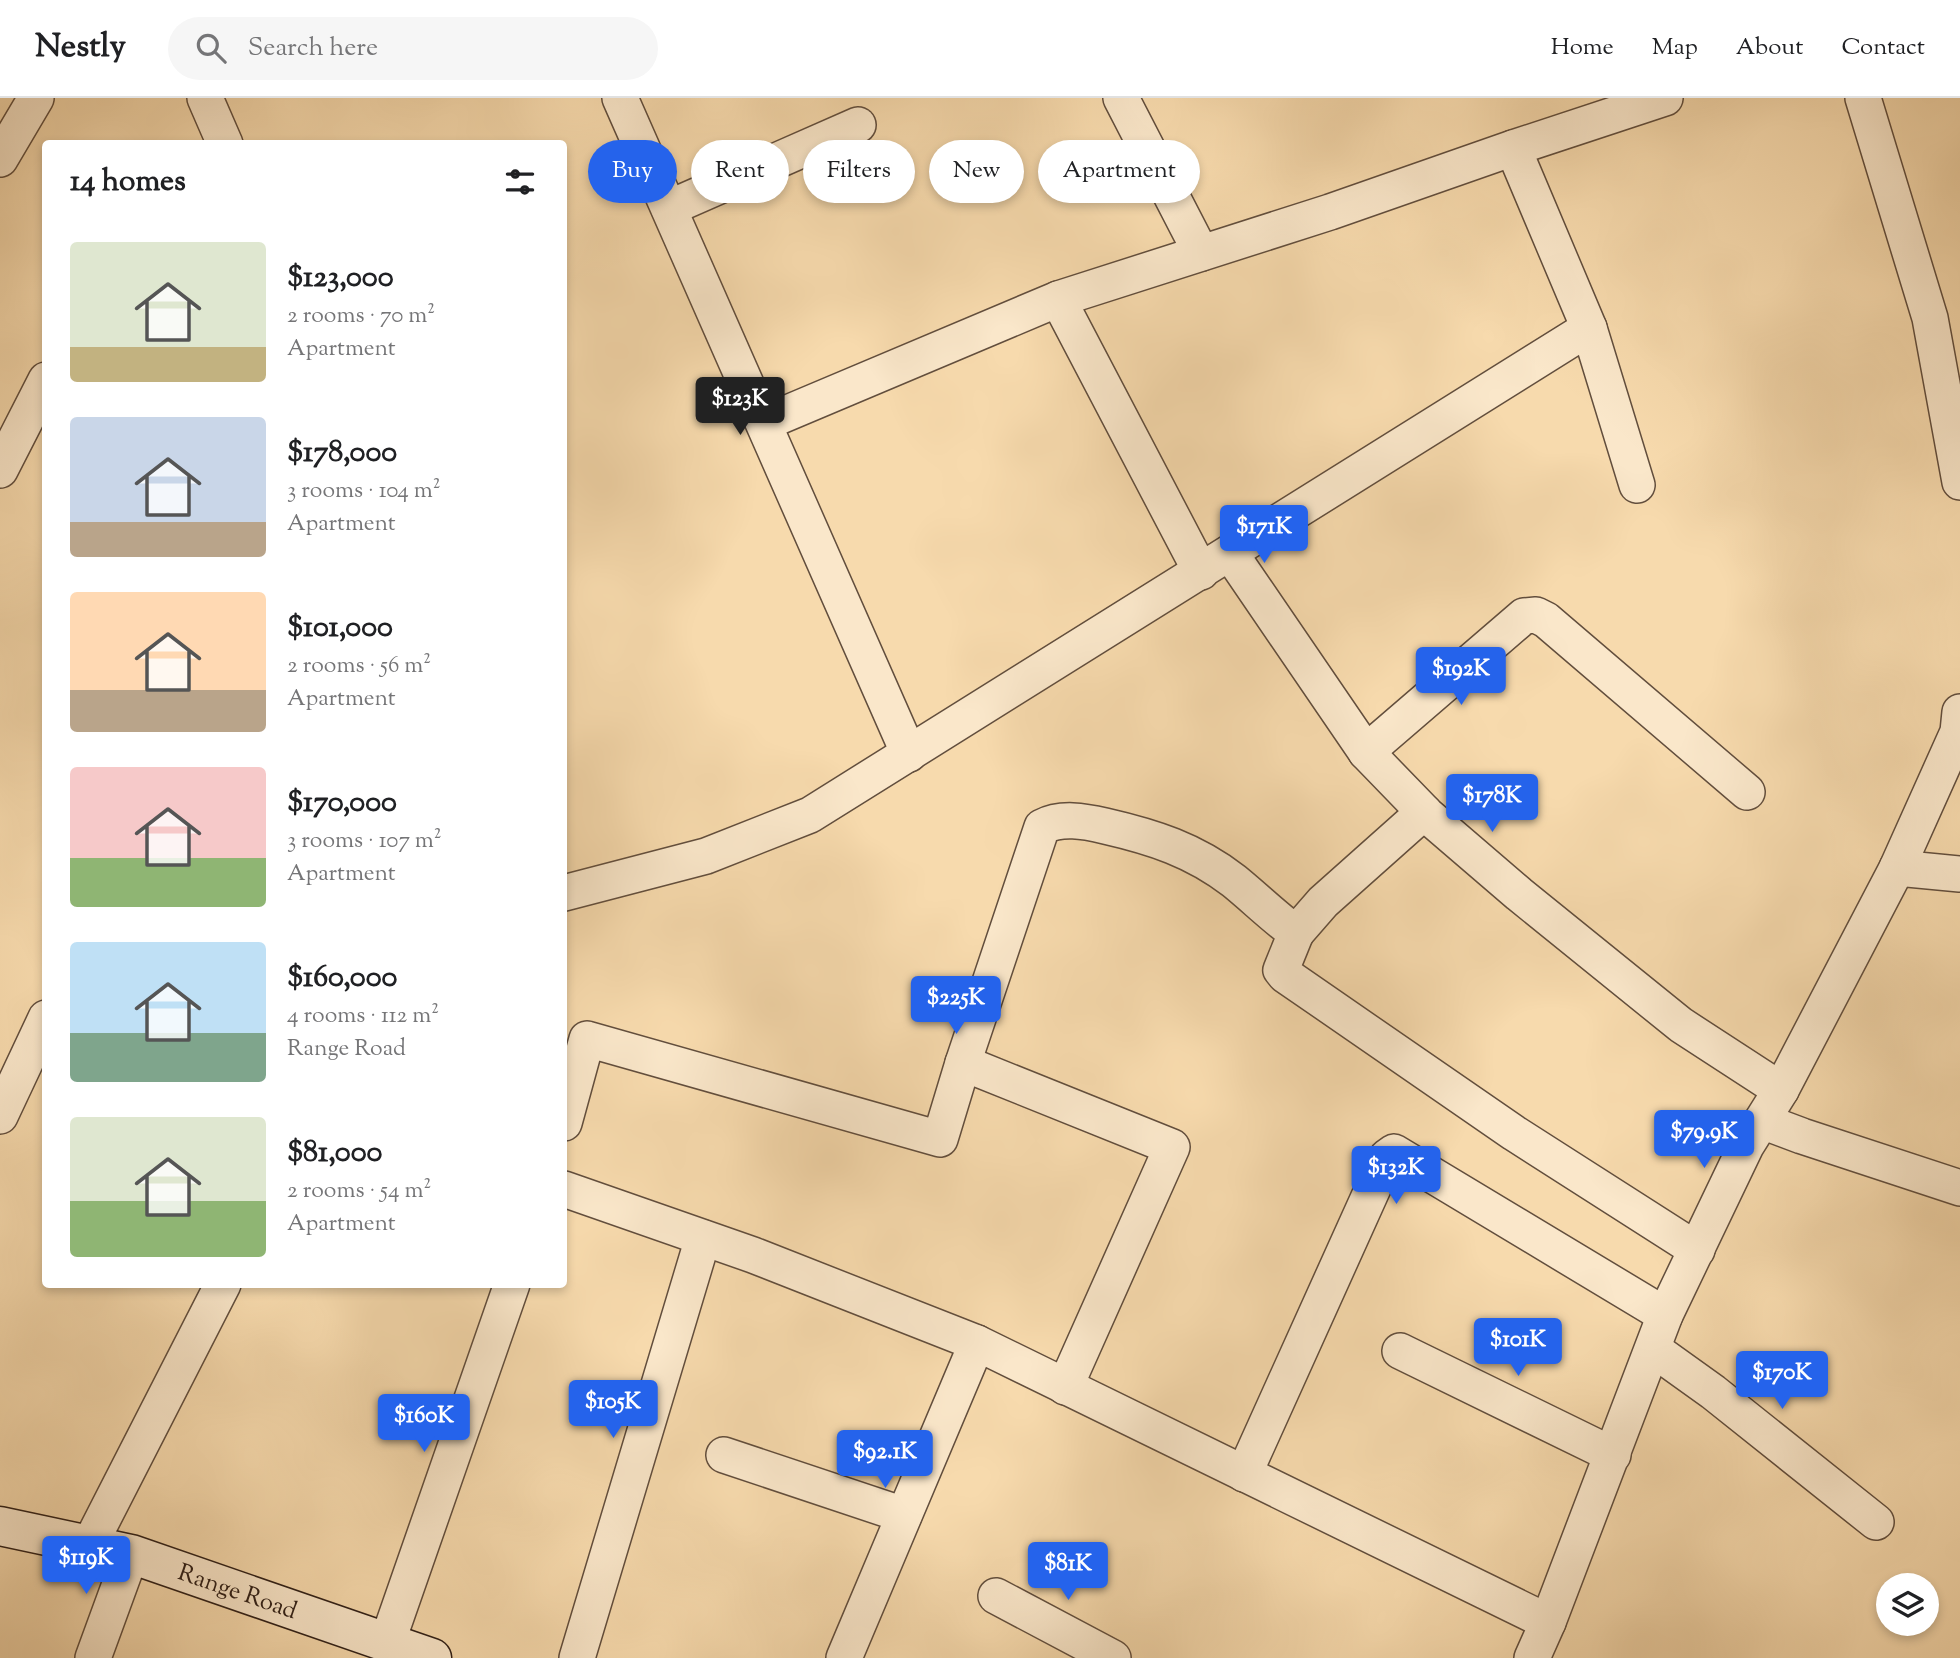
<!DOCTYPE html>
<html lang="en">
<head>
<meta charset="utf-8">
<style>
  :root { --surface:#fff; --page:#f6f6f6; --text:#202124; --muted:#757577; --line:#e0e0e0; --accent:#2563eb }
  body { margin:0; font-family:"Sorts Mill Goudy",serif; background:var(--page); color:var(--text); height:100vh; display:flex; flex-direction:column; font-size:26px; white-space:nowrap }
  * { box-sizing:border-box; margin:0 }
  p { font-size:23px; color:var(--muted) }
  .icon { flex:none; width:38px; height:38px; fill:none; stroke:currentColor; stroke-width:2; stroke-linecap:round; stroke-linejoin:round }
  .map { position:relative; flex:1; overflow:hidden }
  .drawer { position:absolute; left:42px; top:42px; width:525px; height:1148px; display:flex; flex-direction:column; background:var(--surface); border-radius:7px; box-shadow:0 4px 10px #0003 }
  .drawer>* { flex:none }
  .hud { position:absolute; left:588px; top:42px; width:665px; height:63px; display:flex; gap:14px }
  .buttons { position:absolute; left:1876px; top:1475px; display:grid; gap:14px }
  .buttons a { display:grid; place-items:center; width:63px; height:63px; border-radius:50%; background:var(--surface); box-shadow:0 4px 10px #0003; font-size:35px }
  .price { position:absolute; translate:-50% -60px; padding:0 16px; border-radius:7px; background:var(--accent); color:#fff; font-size:23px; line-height:46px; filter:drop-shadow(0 2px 4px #0008) }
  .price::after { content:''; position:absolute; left:50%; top:42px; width:21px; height:16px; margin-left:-10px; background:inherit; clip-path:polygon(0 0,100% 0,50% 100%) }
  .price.current { background:#222; color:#fff }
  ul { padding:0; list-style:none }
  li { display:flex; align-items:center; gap:21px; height:175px; padding:0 28px }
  li span { display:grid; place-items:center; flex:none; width:196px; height:140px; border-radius:7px; color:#555 }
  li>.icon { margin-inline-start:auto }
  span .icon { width:84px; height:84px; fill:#fffc; stroke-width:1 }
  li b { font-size:30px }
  h2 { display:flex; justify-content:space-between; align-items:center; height:84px; padding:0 28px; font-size:30px }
  .chip { padding:0 24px; border-radius:32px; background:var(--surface); box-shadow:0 4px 10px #0003; font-size:24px; line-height:63px }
  .chip.current { background:var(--accent); color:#fff }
  header { display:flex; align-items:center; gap:42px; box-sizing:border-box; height:98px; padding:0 35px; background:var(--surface); border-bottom:2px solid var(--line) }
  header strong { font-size:33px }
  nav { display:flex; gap:38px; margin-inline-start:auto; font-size:24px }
  .search { width:490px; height:63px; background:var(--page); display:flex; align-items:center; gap:18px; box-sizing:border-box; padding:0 24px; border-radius:38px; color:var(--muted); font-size:26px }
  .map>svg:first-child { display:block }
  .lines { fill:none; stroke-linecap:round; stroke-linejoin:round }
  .minor-casing { stroke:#624e3d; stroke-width:38 }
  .secondary-casing { stroke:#302018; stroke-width:41 }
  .minor { stroke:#fae7ca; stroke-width:35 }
  .secondary { stroke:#fae7ca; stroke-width:38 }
  .labels { text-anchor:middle; stroke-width:6; stroke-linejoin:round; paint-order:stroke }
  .street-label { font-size:24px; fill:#302018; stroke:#fae7ca }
</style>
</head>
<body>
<header>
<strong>Nestly</strong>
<div class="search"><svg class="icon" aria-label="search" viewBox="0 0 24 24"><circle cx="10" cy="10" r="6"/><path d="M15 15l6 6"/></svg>Search here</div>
<nav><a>Home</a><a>Map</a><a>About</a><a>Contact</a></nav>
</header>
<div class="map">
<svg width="1960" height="1560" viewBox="0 0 1960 1560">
  <rect width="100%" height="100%" fill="#f7daad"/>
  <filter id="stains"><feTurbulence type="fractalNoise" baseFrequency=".00286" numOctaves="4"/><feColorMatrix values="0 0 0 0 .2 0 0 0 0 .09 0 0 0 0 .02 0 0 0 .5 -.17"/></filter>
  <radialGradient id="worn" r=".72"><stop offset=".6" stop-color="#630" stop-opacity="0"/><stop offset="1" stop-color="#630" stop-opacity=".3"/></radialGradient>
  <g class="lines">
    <g class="minor-casing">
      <g id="minor">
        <polyline points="205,0 225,46"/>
        <polyline points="620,0 909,656"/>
        <polyline points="1121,0 1201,155"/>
        <polyline points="1863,0 1930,220 1960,384"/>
        <polyline points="1513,50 1589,230 1637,387"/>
        <polyline points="0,61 36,0"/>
        <polyline points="669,110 858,27"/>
        <polyline points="1058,201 1201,474"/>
        <polyline points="764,325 1058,201 1330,114 1513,50 1665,0"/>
        <polyline points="0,372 46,282"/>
        <polyline points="1230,455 1366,654 1427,717 1519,796 1681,927 1781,992"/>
        <polyline points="1366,654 1524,518 1536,517 1546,522 1747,694"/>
        <polyline points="1897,770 1960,776"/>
        <polyline points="564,795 706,758 810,717 1589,230"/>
        <polyline points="1296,835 1281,872 1285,877 1514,1035 1697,1152"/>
        <path d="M963,965L1042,729C1061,719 1084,723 1105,728C1153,739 1194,752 1234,783C1255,800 1274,819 1296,835L1323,804L1424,714"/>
        <polyline points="0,1018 46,920"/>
        <polyline points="1762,1023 1802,1038 1960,1090"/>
        <polyline points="564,1025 587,941 940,1041 963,965 1172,1049 1065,1289"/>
        <polyline points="564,1091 753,1157 977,1245 1548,1524"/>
        <polyline points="1653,1251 1713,1294 1876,1424"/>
        <polyline points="1400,1253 1613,1357"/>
        <polyline points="724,1357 904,1417"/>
        <polyline points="1244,1376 1387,1059 1394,1054 1665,1217"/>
        <polyline points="89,1448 223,1186"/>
        <polyline points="996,1498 1113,1560"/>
        <polyline points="387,1545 512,1186"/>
        <polyline points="93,1560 131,1456"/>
        <polyline points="577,1560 703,1140"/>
        <polyline points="844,1560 977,1245"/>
        <polyline points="1532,1560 1548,1524 1665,1217 1746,1048 1781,992 1897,770 1958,634 1960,614"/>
      </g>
    </g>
    <g class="secondary-casing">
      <g id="secondary">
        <path id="s1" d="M0,1428L131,1456L432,1560"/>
      </g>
    </g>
    <use href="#minor" class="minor"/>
    <use href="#secondary" class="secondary"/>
  </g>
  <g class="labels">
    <g class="street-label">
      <text dy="8" stroke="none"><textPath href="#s1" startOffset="247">Range Road</textPath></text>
    </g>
  </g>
  <rect width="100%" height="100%" filter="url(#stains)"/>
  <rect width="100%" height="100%" fill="url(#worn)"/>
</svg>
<div class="buttons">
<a><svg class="icon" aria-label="layers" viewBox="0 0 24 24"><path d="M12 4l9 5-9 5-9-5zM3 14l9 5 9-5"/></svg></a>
</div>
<b class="price current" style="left:740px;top:339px">$123K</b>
<b class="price" style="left:1264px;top:467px">$171K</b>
<b class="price" style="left:1461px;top:609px">$192K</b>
<b class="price" style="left:1492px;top:736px">$178K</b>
<b class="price" style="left:956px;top:938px">$225K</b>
<b class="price" style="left:1704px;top:1072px">$79.9K</b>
<b class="price" style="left:1396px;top:1108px">$132K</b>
<b class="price" style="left:1518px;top:1280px">$101K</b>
<b class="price" style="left:1782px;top:1313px">$170K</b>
<b class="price" style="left:613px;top:1342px">$105K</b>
<b class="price" style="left:424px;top:1356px">$160K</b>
<b class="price" style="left:885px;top:1392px">$92.1K</b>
<b class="price" style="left:86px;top:1498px">$119K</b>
<b class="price" style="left:1068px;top:1504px">$81K</b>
<div class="hud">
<a class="chip current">Buy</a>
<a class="chip">Rent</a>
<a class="chip">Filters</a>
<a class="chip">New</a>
<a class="chip">Apartment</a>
</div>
<section class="drawer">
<h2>14 homes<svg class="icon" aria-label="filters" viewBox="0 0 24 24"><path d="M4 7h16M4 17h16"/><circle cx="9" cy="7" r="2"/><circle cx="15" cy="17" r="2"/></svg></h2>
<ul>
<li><span style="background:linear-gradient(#dfe7d0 75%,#c2b280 0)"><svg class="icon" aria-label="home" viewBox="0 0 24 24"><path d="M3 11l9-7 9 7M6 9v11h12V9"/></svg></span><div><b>$123,000</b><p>2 rooms · 70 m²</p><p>Apartment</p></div></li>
<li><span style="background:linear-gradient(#c9d6e8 75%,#b9a48a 0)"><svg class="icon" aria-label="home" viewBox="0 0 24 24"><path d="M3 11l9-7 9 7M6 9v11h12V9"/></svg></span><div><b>$178,000</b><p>3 rooms · 104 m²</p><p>Apartment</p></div></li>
<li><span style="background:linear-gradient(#ffd9b3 70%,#b9a48a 0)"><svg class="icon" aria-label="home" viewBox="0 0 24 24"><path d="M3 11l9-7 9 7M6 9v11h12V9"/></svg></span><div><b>$101,000</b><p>2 rooms · 56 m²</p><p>Apartment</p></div></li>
<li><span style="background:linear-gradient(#f6c9c9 65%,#8fb573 0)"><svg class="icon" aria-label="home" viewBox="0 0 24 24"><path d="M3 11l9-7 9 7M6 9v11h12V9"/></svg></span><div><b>$170,000</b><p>3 rooms · 107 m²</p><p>Apartment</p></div></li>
<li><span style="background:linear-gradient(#bfe0f5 65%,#7fa58c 0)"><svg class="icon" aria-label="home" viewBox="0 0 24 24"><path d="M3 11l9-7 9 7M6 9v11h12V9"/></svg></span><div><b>$160,000</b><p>4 rooms · 112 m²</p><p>Range Road</p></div></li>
<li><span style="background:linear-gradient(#dfe7d0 60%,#8fb573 0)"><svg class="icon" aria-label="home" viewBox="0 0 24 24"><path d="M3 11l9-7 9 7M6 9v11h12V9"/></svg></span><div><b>$81,000</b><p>2 rooms · 54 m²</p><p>Apartment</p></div></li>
</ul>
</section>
</div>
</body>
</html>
